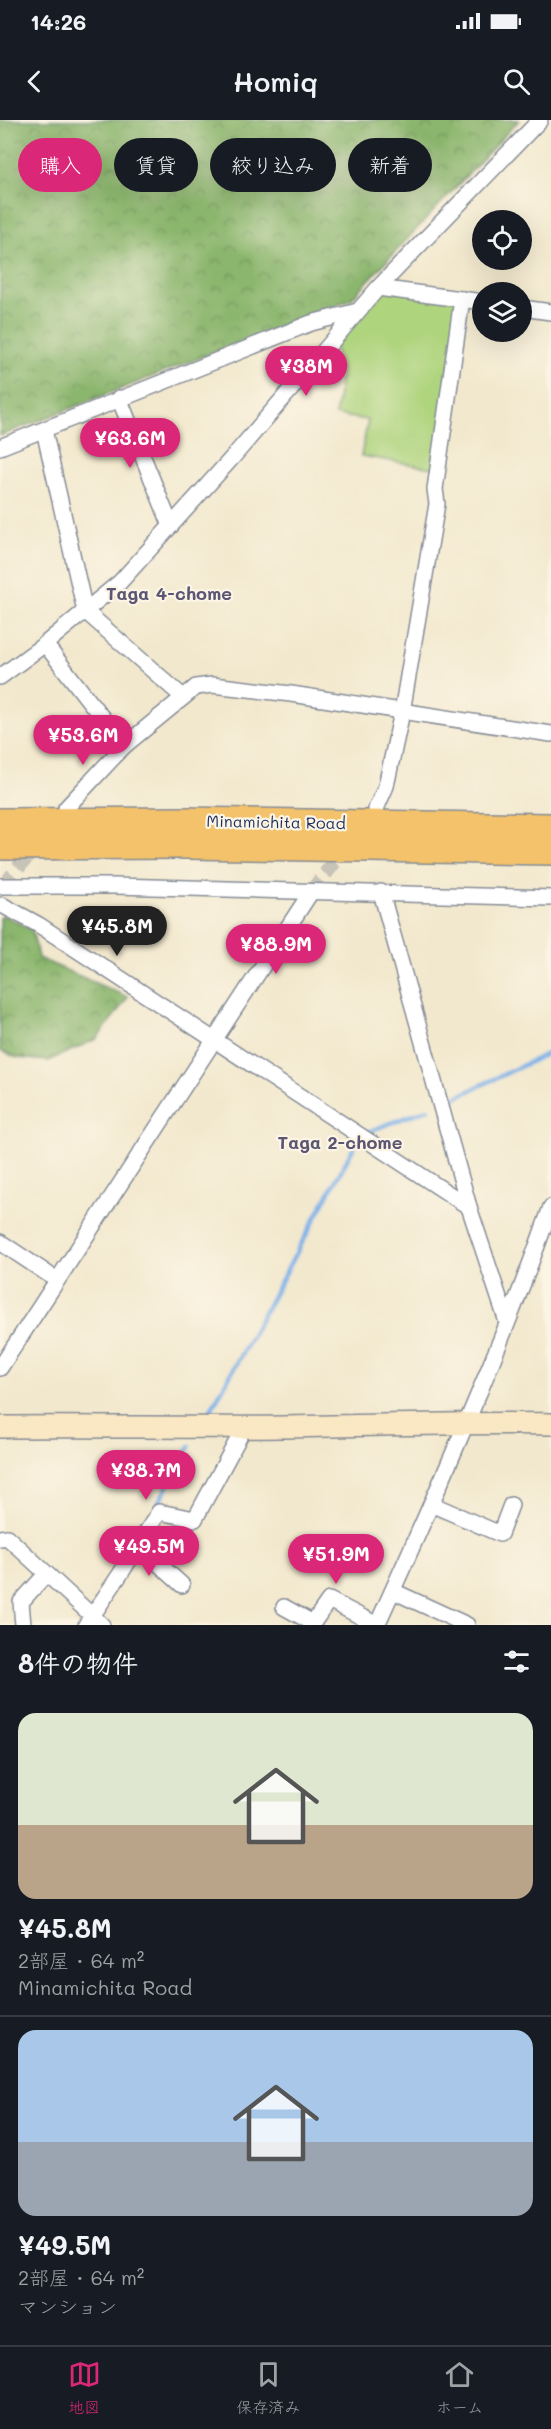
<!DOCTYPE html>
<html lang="ja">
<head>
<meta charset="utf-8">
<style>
  :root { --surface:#171b24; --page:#242831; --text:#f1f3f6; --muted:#9ea1a6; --line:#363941; --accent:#db2777 }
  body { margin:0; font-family:Mali,"Klee One",sans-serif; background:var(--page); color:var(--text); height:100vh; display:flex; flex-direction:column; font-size:22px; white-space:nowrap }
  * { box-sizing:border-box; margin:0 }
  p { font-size:20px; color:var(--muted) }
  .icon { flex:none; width:33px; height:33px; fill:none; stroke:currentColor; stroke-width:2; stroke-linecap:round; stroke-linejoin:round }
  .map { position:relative; height:1505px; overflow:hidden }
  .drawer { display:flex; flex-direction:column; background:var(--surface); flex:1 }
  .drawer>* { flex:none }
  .banner { position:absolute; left:18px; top:18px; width:516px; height:54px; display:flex; gap:12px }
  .buttons { position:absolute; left:472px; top:90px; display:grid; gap:12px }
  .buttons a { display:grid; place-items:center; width:60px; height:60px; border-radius:50%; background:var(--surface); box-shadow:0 6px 24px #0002; font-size:30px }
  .price { position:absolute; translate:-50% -51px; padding:0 14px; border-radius:21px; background:var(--accent); color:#fff; font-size:20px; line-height:39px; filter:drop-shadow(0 2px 3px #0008) }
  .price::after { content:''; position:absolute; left:50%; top:36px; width:18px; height:14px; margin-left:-9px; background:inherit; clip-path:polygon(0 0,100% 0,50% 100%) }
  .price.on { background:#222; color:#fff }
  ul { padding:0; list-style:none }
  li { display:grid; align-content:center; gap:12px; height:318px; padding:0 18px }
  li+li { border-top:2px solid var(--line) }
  li span { display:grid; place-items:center; height:186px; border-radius:18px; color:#555 }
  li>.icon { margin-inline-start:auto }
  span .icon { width:108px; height:108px; fill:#fffc; stroke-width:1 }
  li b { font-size:26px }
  h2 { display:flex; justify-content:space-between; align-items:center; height:72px; padding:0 18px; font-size:26px }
  .pill { padding:0 21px; border-radius:27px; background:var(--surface); box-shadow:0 6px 24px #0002; font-size:21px; line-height:54px }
  .pill.on { background:var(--accent); color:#fff }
  .status { display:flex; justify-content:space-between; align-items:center; height:42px; padding:0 30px; background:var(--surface); direction:ltr }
  .status svg { height:16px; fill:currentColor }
  header { display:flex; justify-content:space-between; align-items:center; height:78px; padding:0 18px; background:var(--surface); font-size:27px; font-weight:600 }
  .tabs { display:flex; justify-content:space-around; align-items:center; height:84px; border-top:2px solid var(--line); background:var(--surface); font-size:16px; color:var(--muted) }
  .tabs a { display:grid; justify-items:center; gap:3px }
  .tabs .on { color:var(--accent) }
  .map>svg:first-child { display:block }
  .green { fill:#afd47e; stroke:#65826e; stroke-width:1.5 }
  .forest { fill:url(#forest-crowns); stroke:#537266; stroke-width:1.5 }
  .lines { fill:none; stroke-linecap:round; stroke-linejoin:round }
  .stream { stroke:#7ab0e9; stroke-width:4.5 }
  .street-tunnel { stroke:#c7c3b7; stroke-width:15; stroke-dasharray:15 8; stroke-linecap:butt }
  .street-casing { stroke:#868c96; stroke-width:18 }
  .secondary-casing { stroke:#868c96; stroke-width:24 }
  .highway-casing { stroke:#868c96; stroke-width:30 }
  .street { stroke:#fff; stroke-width:15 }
  .secondary { stroke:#fae7c3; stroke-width:21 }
  .highway { stroke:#f3c26a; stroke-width:27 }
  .labels { text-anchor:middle; stroke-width:4.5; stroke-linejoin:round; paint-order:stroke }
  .street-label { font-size:16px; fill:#1b2f5e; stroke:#fcf5e5 }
  .neighbourhood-label { font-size:18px; font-weight:bold; fill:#5b5673; stroke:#fcf5e5 }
</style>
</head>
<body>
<div class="status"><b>14:26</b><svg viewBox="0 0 49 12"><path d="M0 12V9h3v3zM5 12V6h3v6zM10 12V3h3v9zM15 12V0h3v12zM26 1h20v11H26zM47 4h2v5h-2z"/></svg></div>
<header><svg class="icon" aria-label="back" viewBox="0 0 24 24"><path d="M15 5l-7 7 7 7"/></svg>Homiq<svg class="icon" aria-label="search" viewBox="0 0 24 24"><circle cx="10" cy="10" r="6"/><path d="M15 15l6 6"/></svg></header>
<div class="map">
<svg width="551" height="1505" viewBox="0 0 551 1505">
  <defs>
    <pattern id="forest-crowns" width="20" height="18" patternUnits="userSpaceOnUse" patternTransform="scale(1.5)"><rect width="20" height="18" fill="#8bb66d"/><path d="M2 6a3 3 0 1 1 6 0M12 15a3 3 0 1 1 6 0" fill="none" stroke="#71945d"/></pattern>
  </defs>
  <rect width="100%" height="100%" fill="#fcf5e5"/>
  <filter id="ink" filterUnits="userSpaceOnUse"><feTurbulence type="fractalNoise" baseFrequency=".0167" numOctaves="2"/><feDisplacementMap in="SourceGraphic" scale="12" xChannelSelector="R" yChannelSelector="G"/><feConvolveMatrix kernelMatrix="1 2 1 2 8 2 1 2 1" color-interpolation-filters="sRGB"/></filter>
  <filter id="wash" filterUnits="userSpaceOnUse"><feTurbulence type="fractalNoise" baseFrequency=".008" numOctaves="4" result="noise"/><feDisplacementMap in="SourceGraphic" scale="24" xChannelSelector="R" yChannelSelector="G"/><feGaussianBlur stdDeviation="1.35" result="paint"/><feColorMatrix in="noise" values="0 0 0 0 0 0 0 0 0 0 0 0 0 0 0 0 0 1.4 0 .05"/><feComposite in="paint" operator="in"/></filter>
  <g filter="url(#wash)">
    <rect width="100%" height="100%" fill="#f2e8cd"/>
    <path class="green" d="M378,168L462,179L438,349L361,336L368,300L335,295C342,260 342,254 333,220Z"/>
    <g class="forest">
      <polygon points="0,0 519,0 351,179 0,316"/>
      <polygon points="3,795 32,809 38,838 128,877 97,919 48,941 18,938 0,931 0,798"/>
    </g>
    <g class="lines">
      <g class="stream">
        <polyline points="452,979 551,932"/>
        <polyline points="367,1012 428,989"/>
        <polyline points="206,1299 354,1027"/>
        <polyline points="157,1385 190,1326"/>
      </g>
    </g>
  </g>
  <g filter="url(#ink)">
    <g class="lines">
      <g class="street-tunnel">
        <polyline points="4,766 38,723"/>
        <polyline points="311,772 348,725"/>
      </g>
      <g class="street-casing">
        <g id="street">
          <polyline points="378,168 483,182"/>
          <polyline points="522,188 551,192"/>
          <polyline points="119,278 171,406"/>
          <polyline points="44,310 85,491 183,577"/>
          <polyline points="0,327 311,203 358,191"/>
          <polyline points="45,524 124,626"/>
          <polyline points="0,557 45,524 120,462 232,338 378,168 540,0"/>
          <polyline points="66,688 124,626 196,567 212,565 291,574 551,614"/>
          <polyline points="376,689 386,666 402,592 437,384 435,369 462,179"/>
          <polyline points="0,766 115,766 551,778"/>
          <polyline points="381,772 469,1087 507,1202"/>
          <polyline points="2,785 39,805 469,1087"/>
          <polyline points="0,1122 57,1160"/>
          <polyline points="0,1248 311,772"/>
          <polyline points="431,1384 500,1414 511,1385"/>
          <polyline points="0,1418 7,1417 102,1505"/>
          <polyline points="138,1425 182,1465"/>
          <polyline points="393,1471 467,1505"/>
          <polyline points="284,1487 313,1503 329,1480 377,1505"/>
          <polyline points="23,1505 21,1482 46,1454"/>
          <polyline points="86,1505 121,1453 159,1392 195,1399 244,1308"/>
          <path d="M377,1505C439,1368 501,1229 551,1087"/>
        </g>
      </g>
      <g class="secondary-casing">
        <path id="secondary" d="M0,1307C94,1306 188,1308 282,1307C372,1306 461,1302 551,1304"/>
      </g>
      <g class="highway-casing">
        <g id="highway">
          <polyline points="0,702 186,701 551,707"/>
          <polyline points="0,726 186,725 551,731"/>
        </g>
      </g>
      <use href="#street" class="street"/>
      <use href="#secondary" class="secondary"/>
      <use href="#highway" class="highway"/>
    </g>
  </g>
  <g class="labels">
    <g class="street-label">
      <text transform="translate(276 702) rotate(1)" y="6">Minamichita Road</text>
    </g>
    <g class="neighbourhood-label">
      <text x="169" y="480">Taga 4-chome</text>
      <text x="340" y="1029">Taga 2-chome</text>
    </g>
  </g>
</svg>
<div class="buttons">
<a><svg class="icon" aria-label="locate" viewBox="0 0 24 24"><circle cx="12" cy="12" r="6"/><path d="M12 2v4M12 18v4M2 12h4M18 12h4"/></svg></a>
<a><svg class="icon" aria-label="layers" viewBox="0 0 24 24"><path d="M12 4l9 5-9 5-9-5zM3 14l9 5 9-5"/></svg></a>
</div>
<b class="price" style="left:306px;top:277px">¥38M</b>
<b class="price" style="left:130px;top:349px">¥63.6M</b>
<b class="price" style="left:83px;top:646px">¥53.6M</b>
<b class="price on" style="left:117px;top:837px">¥45.8M</b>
<b class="price" style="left:276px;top:855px">¥88.9M</b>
<b class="price" style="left:146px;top:1381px">¥38.7M</b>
<b class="price" style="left:149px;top:1457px">¥49.5M</b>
<b class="price" style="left:336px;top:1465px">¥51.9M</b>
<div class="banner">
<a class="pill on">購入</a>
<a class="pill">賃貸</a>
<a class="pill">絞り込み</a>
<a class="pill">新着</a>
</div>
</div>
<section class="drawer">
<h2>8件の物件<svg class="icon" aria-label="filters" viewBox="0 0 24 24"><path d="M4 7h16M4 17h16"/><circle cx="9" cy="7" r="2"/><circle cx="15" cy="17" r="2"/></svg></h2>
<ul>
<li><span style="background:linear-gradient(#dfe7d0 60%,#b9a48a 0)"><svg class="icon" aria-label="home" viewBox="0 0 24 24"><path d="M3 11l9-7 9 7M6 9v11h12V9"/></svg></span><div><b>¥45.8M</b><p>2部屋 · 64 m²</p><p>Minamichita Road</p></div></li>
<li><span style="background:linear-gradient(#a9c7e8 60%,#9aa5b1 0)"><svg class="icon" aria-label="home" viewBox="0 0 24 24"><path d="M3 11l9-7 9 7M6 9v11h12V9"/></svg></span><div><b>¥49.5M</b><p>2部屋 · 64 m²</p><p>マンション</p></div></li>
</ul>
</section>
<nav class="tabs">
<a class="on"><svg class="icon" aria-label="map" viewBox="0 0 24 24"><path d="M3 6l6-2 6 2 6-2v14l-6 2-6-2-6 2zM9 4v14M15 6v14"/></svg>地図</a>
<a><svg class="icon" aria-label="saved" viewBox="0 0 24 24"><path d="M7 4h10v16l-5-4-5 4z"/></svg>保存済み</a>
<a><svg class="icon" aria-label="home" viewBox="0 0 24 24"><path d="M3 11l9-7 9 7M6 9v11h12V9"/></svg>ホーム</a>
</nav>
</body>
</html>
